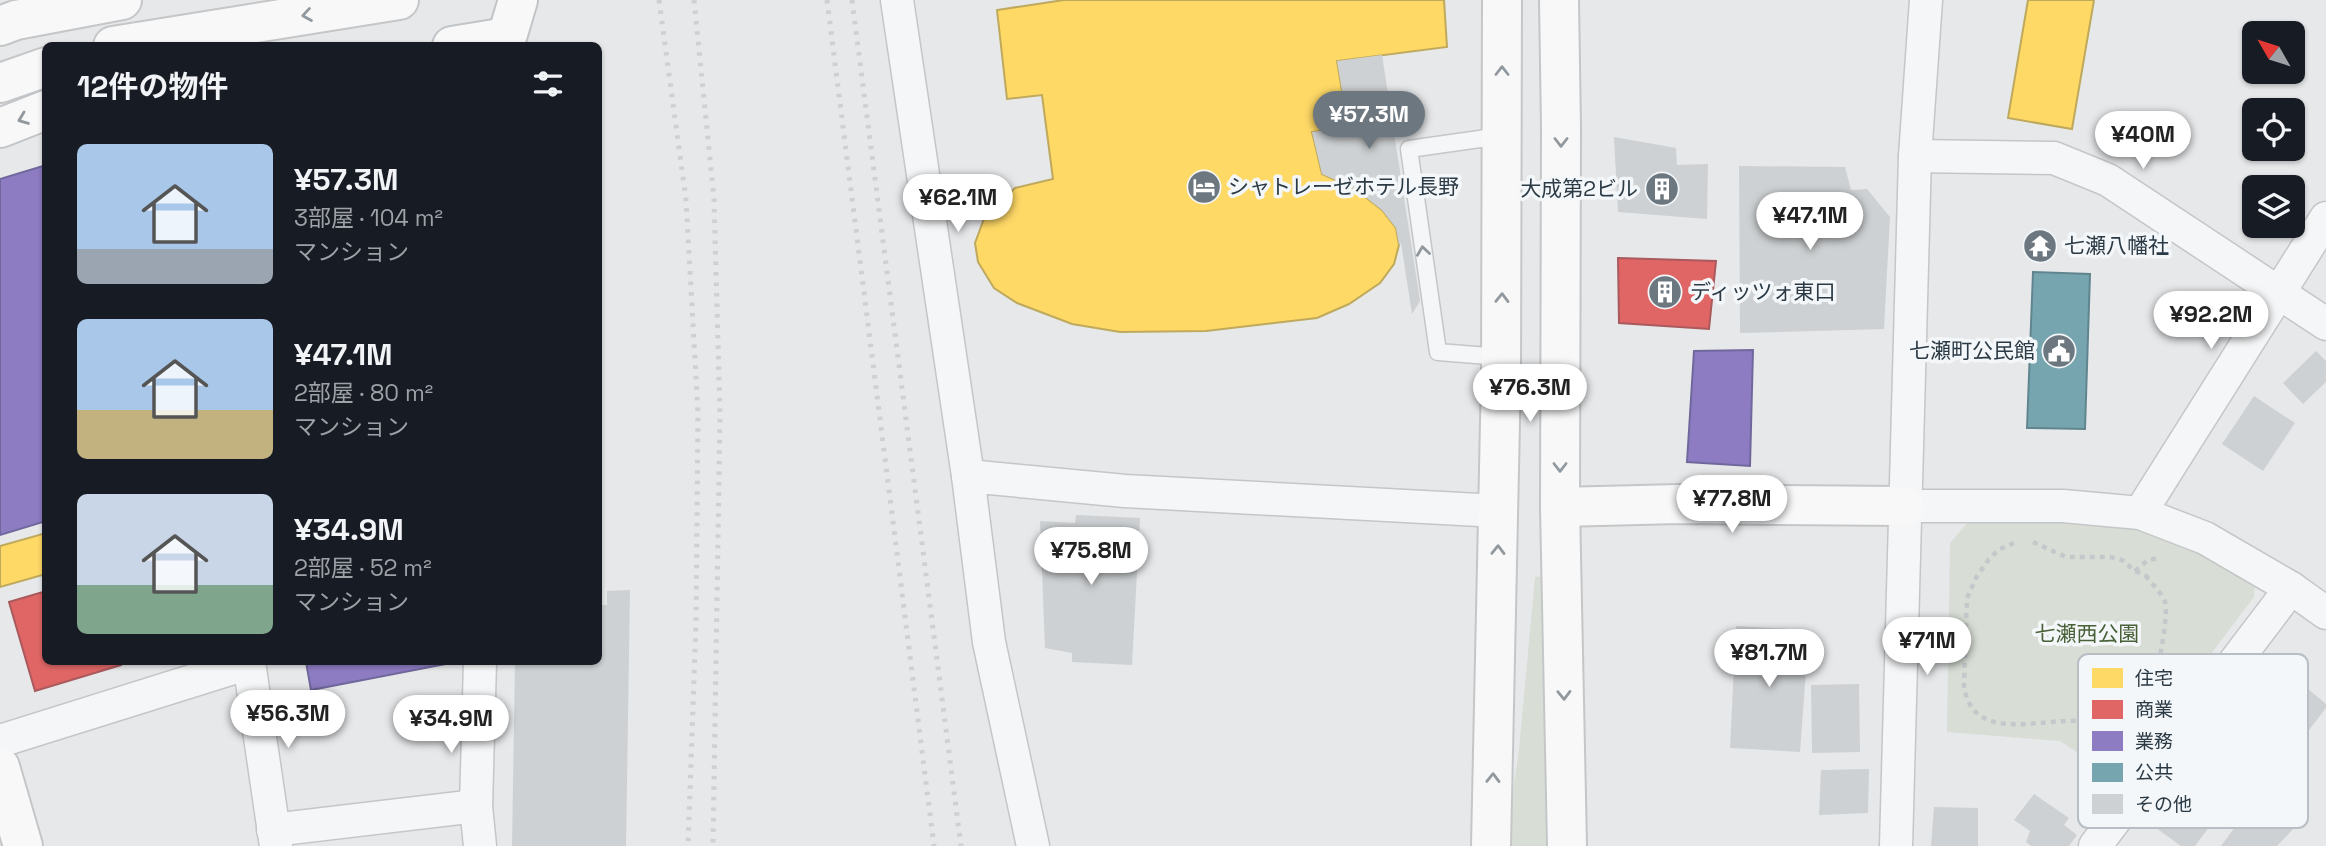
<!DOCTYPE html>
<html lang="ja">
<head>
<meta charset="utf-8">
<style>
  :root { --surface:#171b24; --page:#20242c; --text:#f1f3f6; --muted:#9ea1a6; --accent:#6c777f }
  body { margin:0; font-family:"Space Grotesk","Noto Sans JP",sans-serif; background:var(--page); color:var(--text); height:100vh; display:flex; flex-direction:column; font-size:26px; white-space:nowrap }
  * { box-sizing:border-box; margin:0 }
  p { font-size:23px; color:var(--muted) }
  .icon { flex:none; width:38px; height:38px; fill:none; stroke:currentColor; stroke-width:2; stroke-linecap:round; stroke-linejoin:round }
  .map { position:relative; flex:1; overflow:hidden }
  .panel { position:absolute; left:42px; top:42px; width:560px; height:623px; display:flex; flex-direction:column; background:var(--surface); border-radius:10px; box-shadow:0 2px 5px #0004 }
  .panel>* { flex:none }
  .needle { width:46px; rotate:309deg }
  .fabs { position:absolute; left:2242px; top:21px; display:grid; gap:14px }
  .fabs a { display:grid; place-items:center; width:63px; height:63px; border-radius:10px; background:var(--surface); box-shadow:0 2px 5px #0004; font-size:35px }
  .price { position:absolute; translate:-50% -60px; padding:0 16px; border-radius:24px; background:#fff; color:#222; font-size:23px; line-height:46px; filter:drop-shadow(0 2px 4px #0008) }
  .price::after { content:''; position:absolute; left:50%; top:42px; width:21px; height:16px; margin-left:-10px; background:inherit; clip-path:polygon(0 0,100% 0,50% 100%) }
  .price.selected { background:var(--accent); color:#fff }
  ul { padding:0; list-style:none }
  li { display:flex; align-items:center; gap:21px; height:175px; padding:0 35px }
  li span { display:grid; place-items:center; flex:none; width:196px; height:140px; border-radius:10px; color:#555 }
  li>.icon { margin-inline-start:auto }
  span .icon { width:84px; height:84px; fill:#fffc; stroke-width:1 }
  li b { font-size:30px }
  h2 { display:flex; justify-content:space-between; align-items:center; height:84px; padding:0 35px; font-size:30px }
  .map>svg:first-child { display:block }
  .green { fill:#d8ded6 }
  .homes { fill:#ffd966; stroke:#bfa95c; stroke-width:2 }
  .shops { fill:#e06666; stroke:#aa595c; stroke-width:2 }
  .offices { fill:#8e7cc3; stroke:#70689d; stroke-width:2 }
  .public { fill:#76a5af; stroke:#60858f; stroke-width:2 }
  .building { fill:#ced1d3 }
  .lines { fill:none; stroke-linecap:round; stroke-linejoin:round }
  .lane-casing { stroke:#c4c6c8; stroke-width:19 }
  .street-casing { stroke:#c4c6c8; stroke-width:35 }
  .secondary-casing { stroke:#c4c6c8; stroke-width:42 }
  .primary-casing { stroke:#c2c5c8; stroke-width:42 }
  .path { stroke:#c5c8ca; stroke-width:4.5; stroke-dasharray:5 5; stroke-linecap:butt }
  .lane { stroke:#f5f6f7; stroke-width:16 }
  .street { stroke:#f5f6f7; stroke-width:32 }
  .secondary { stroke:#f8f8f8; stroke-width:38 }
  .primary { stroke:#f8f8f8; stroke-width:38 }
  .rail { stroke:#ced0d2; stroke-width:5; stroke-dasharray:3.5 7; stroke-linecap:butt }
  .oneway { stroke:#92999e }
  .oneway2 { stroke:#90989e }
  .labels { text-anchor:middle; stroke-width:7; stroke-linejoin:round; paint-order:stroke }
  .poi-label { font-size:21px; fill:#2b3a45; stroke:#f4f7f9; text-anchor:start }
  .park-label { font-size:21px; fill:#486138; stroke:#f4f7f9 }
  .key { fill:#f4f7f9; stroke:#b8bec3; stroke-width:2 }
  .key-label { font-size:19px; fill:#2b3a45 }
</style>
</head>
<body>
<div class="map">
<svg width="2326" height="846" viewBox="0 0 2326 846">
  <rect width="100%" height="100%" fill="#e6e8ea"/>
  <g class="green">
    <polygon points="2036,518 2169,531 2255,583 2254,597 2117,778 2060,741 1947,732 1950,543 1970,520"/>
    <polygon points="1544,576 1550,774 1547,846 1505,846 1519,750 1535,577"/>
  </g>
  <g class="homes">
    <polygon points="1064,0 1444,0 1447,47 1337,61 1348,127 1312,132 1322,174 1347,185 1368,199 1382,210 1396,228 1399,245 1394,264 1380,283 1349,304 1317,318 1206,331 1120,332 1072,324 1017,303 994,288 978,262 975,243 985,216 1015,188 1053,179 1042,95 1007,99 997,10"/>
    <polygon points="2028,0 2094,0 2072,129 2008,118"/>
    <polygon points="46,533 46,574 0,587 0,546"/>
  </g>
  <g class="shops">
    <polygon points="1618,258 1716,261 1709,329 1619,323"/>
    <polygon points="46,591 46,662 120,662 121,665 35,691 9,602"/>
  </g>
  <g class="offices">
    <polygon points="46,165 46,521 0,535 0,179"/>
    <polygon points="1753,350 1750,466 1687,462 1694,351"/>
    <polygon points="306,662 446,662 446,664 311,690"/>
  </g>
  <polygon class="public" points="2033,272 2090,274 2085,429 2027,428"/>
  <g class="building">
    <polygon points="1382,55 1420,301 1412,314 1401,243 1399,245 1396,228 1382,210 1368,199 1347,185 1322,174 1312,132 1348,127 1337,61"/>
    <polygon points="1614,137 1676,148 1677,165 1708,164 1707,219 1618,212"/>
    <polygon points="1739,166 1845,167 1851,190 1867,189 1890,217 1884,329 1740,333"/>
    <polygon points="2316,351 2326,361 2326,382 2303,404 2283,383"/>
    <polygon points="2254,396 2295,423 2263,471 2222,444"/>
    <polygon points="1076,515 1140,518 1132,665 1072,662 1072,653 1045,648 1040,521 1075,523"/>
    <polygon points="630,590 626,846 512,846 515,662 598,662 598,605 607,605 607,591"/>
    <polygon points="1736,626 1809,630 1800,752 1730,748"/>
    <polygon points="2283,668 2326,704 2326,708 2265,787 2220,751 2231,736 2239,738 2250,724 2245,718 2259,701 2267,703 2278,688 2272,681"/>
    <polygon points="1859,684 1860,752 1812,753 1811,685"/>
    <polygon points="2192,750 2230,779 2209,807 2218,815 2195,846 2181,846 2156,828 2169,815 2160,807 2169,791 2162,784"/>
    <polygon points="1869,769 1868,813 1819,815 1821,770"/>
    <polygon points="2034,794 2069,818 2064,825 2077,835 2069,846 2031,846 2026,842 2030,831 2014,820"/>
    <polygon points="2257,797 2295,827 2277,846 2221,846"/>
    <polygon points="1934,807 1978,808 1978,846 1931,846"/>
  </g>
  <g class="lines">
    <g class="lane-casing">
      <polyline id="lane" points="1501,136 1409,149 1438,352 1501,357"/>
    </g>
    <g class="street-casing">
      <g id="street">
        <polyline points="897,0 968,476"/>
        <polyline points="1915,156 2054,158 2108,180 2326,324"/>
        <polyline points="1905,506 2063,506 2140,513 2205,538 2291,588 2326,613"/>
        <polyline points="2140,513 2326,218"/>
        <polyline points="249,662 276,846"/>
        <polyline points="480,662 476,806 480,846"/>
        <polyline points="0,741 249,663"/>
        <polyline points="273,830 476,806"/>
        <polyline points="1033,846 989,642 968,476 1125,491 1498,511"/>
        <polyline points="1896,846 1915,156 1926,0"/>
        <polyline points="2095,846 2291,588"/>
      </g>
    </g>
    <g class="secondary-casing">
      <g id="secondary">
        <polyline points="1559,0 1561,127 1560,507 1567,846"/>
        <polyline points="0,26 16,20 122,0"/>
        <polyline points="113,46 399,0"/>
        <polyline points="0,83 46,67"/>
        <polyline points="1560,507 1679,504 1905,506"/>
        <polyline points="0,767 23,846"/>
        <polyline points="1491,846 1501,375 1502,0"/>
      </g>
    </g>
    <g class="primary-casing">
      <g id="primary">
        <polyline points="452,46 507,37 518,0"/>
        <polyline points="0,128 46,110"/>
      </g>
    </g>
    <g class="path">
      <polyline points="2033,542 2066,557 2110,557 2122,560 2135,571 2148,577"/>
      <path d="M2014,543L1998,550L1989,559L1977,576L1967,598L1964,685C1971,744 2040,718 2081,721C2098,723 2111,734 2127,725C2132,722 2141,716 2144,712C2153,699 2170,616 2165,602C2162,593 2151,583 2146,576"/>
      <polyline points="2135,571 2148,560 2159,558"/>
    </g>
    <use href="#lane" class="lane"/>
    <use href="#street" class="street"/>
    <use href="#secondary" class="secondary"/>
    <use href="#primary" class="primary"/>
    <g class="rail">
      <polyline points="659,0 686,200 698,413 696,622 688,846"/>
      <polyline points="694,0 714,199 720,415 713,846"/>
      <polyline points="827,0 934,846"/>
      <polyline points="852,0 961,846"/>
    </g>
  </g>
  <defs><path id="oneway-chevron" d="M-2-3.5L2.5 0L-2 3.5" fill="none" stroke-width="1.6" stroke-linecap="round" stroke-linejoin="round" transform="scale(1.75)"/></defs>
  <g class="oneway">
    <use href="#oneway-chevron" transform="translate(307 15) rotate(171)"/>
    <use href="#oneway-chevron" transform="translate(1502 71) rotate(-90)"/>
    <use href="#oneway-chevron" transform="translate(23 119) rotate(159)"/>
    <use href="#oneway-chevron" transform="translate(1561 142) rotate(90)"/>
    <use href="#oneway-chevron" transform="translate(1502 298) rotate(-89)"/>
    <use href="#oneway-chevron" transform="translate(1560 467) rotate(90)"/>
    <use href="#oneway-chevron" transform="translate(1498 550) rotate(-89)"/>
    <use href="#oneway-chevron" transform="translate(1564 695) rotate(89)"/>
    <use href="#oneway-chevron" transform="translate(1493 778) rotate(-89)"/>
  </g>
  <use class="oneway2" href="#oneway-chevron" transform="translate(1423 251) rotate(-98)"/>
  <defs>
    <g id="hotel-disc" transform="scale(1.75)"><circle r="9.5" fill="#6c777f" stroke="#f4f7f9"/><path d="M-6-4.5h1.5V1H6V5H4.5V3h-9V5H-6ZM-4 0a1.8 1.8 0 1 1 3.6 0ZM.5 0V-2.5h3Q6-2.5 6 0Z" fill="#fff"/></g>
    <g id="building-disc" transform="scale(1.75)"><circle r="9.5" fill="#6c777f" stroke="#f4f7f9"/><path d="M-4-6H4V6H1V3H-1V6H-4ZM-2.5-4.3h1.7v1.8h-1.7ZM.8-4.3h1.7v1.8H.8ZM-2.5-1h1.7V.8h-1.7ZM.8-1h1.7V.8H.8Z" fill="#fff"/></g>
    <g id="temple-disc" transform="scale(1.75)"><circle r="9.5" fill="#6c777f" stroke="#f4f7f9"/><path d="M0-6L5-2H3V0L6.5 2.5H4V6H1.5V3h-3V6H-4V2.5H-6.5L-3 0V-2H-5Z" fill="#fff"/></g>
    <g id="civic-disc" transform="scale(1.75)"><circle r="9.5" fill="#6c777f" stroke="#f4f7f9"/><path d="M-.6-6.5H3V-4.5H.6V-3L4-1V1h2V6H-6V1h2V-1L-.6-3ZM-1.2 2.5V6h2.4V2.5Z" fill="#fff"/></g>
  </defs>
  <g fill-rule="evenodd">
    <use href="#hotel-disc" x="1204" y="187"/>
    <use href="#building-disc" x="1662" y="189"/>
    <use href="#temple-disc" x="2040" y="246"/>
    <use href="#building-disc" x="1665" y="292"/>
    <use href="#civic-disc" x="2059" y="351"/>
  </g>
  <g class="labels">
    <g class="poi-label">
      <text x="1228" y="194">シャトレーゼホテル長野</text>
      <text x="1638" y="196" text-anchor="end">大成第2ビル</text>
      <text x="2064" y="253">七瀬八幡社</text>
      <text x="1690" y="299">ディッツォ東口</text>
      <text x="2035" y="358" text-anchor="end">七瀬町公民館</text>
    </g>
    <g class="park-label">
      <text x="2087" y="641">七瀬西公園</text>
    </g>
  </g>
  <rect x="2078" y="654" width="230" height="174" rx="10" class="key"/>
  <rect x="2092" y="668" width="31" height="20" fill="#ffd966"/>
  <rect x="2092" y="700" width="31" height="19" fill="#e06666"/>
  <rect x="2092" y="731" width="31" height="20" fill="#8e7cc3"/>
  <rect x="2092" y="763" width="31" height="19" fill="#76a5af"/>
  <rect x="2092" y="794" width="31" height="20" fill="#ced1d3"/>
  <g class="key-label">
    <text x="2135" y="685">住宅</text>
    <text x="2135" y="716">商業</text>
    <text x="2135" y="748">業務</text>
    <text x="2135" y="779">公共</text>
    <text x="2135" y="811">その他</text>
  </g>
</svg>
<div class="fabs">
<a><svg class="needle" viewBox="-14 -14 28 28"><path d="M0-13l5 13h-10z" fill="#e53935"/><path d="M0 13l5-13h-10z" fill="#9ea1a6"/></svg></a>
<a><svg class="icon" aria-label="locate" viewBox="0 0 24 24"><circle cx="12" cy="12" r="6"/><path d="M12 2v4M12 18v4M2 12h4M18 12h4"/></svg></a>
<a><svg class="icon" aria-label="layers" viewBox="0 0 24 24"><path d="M12 4l9 5-9 5-9-5zM3 14l9 5 9-5"/></svg></a>
</div>
<b class="price selected" style="left:1369px;top:151px">¥57.3M</b>
<b class="price" style="left:2143px;top:171px">¥40M</b>
<b class="price" style="left:958px;top:234px">¥62.1M</b>
<b class="price" style="left:1810px;top:252px">¥47.1M</b>
<b class="price" style="left:2211px;top:351px">¥92.2M</b>
<b class="price" style="left:1530px;top:424px">¥76.3M</b>
<b class="price" style="left:1732px;top:535px">¥77.8M</b>
<b class="price" style="left:1091px;top:587px">¥75.8M</b>
<b class="price" style="left:1927px;top:677px">¥71M</b>
<b class="price" style="left:1769px;top:689px">¥81.7M</b>
<b class="price" style="left:288px;top:750px">¥56.3M</b>
<b class="price" style="left:451px;top:755px">¥34.9M</b>
<section class="panel">
<h2>12件の物件<svg class="icon" aria-label="filters" viewBox="0 0 24 24"><path d="M4 7h16M4 17h16"/><circle cx="9" cy="7" r="2"/><circle cx="15" cy="17" r="2"/></svg></h2>
<ul>
<li><span style="background:linear-gradient(#a9c7e8 75%,#9aa5b1 0)"><svg class="icon" aria-label="home" viewBox="0 0 24 24"><path d="M3 11l9-7 9 7M6 9v11h12V9"/></svg></span><div><b>¥57.3M</b><p>3部屋 · 104 m²</p><p>マンション</p></div></li>
<li><span style="background:linear-gradient(#a9c7e8 65%,#c2b280 0)"><svg class="icon" aria-label="home" viewBox="0 0 24 24"><path d="M3 11l9-7 9 7M6 9v11h12V9"/></svg></span><div><b>¥47.1M</b><p>2部屋 · 80 m²</p><p>マンション</p></div></li>
<li><span style="background:linear-gradient(#c9d6e8 65%,#7fa58c 0)"><svg class="icon" aria-label="home" viewBox="0 0 24 24"><path d="M3 11l9-7 9 7M6 9v11h12V9"/></svg></span><div><b>¥34.9M</b><p>2部屋 · 52 m²</p><p>マンション</p></div></li>
</ul>
</section>
</div>
</body>
</html>
